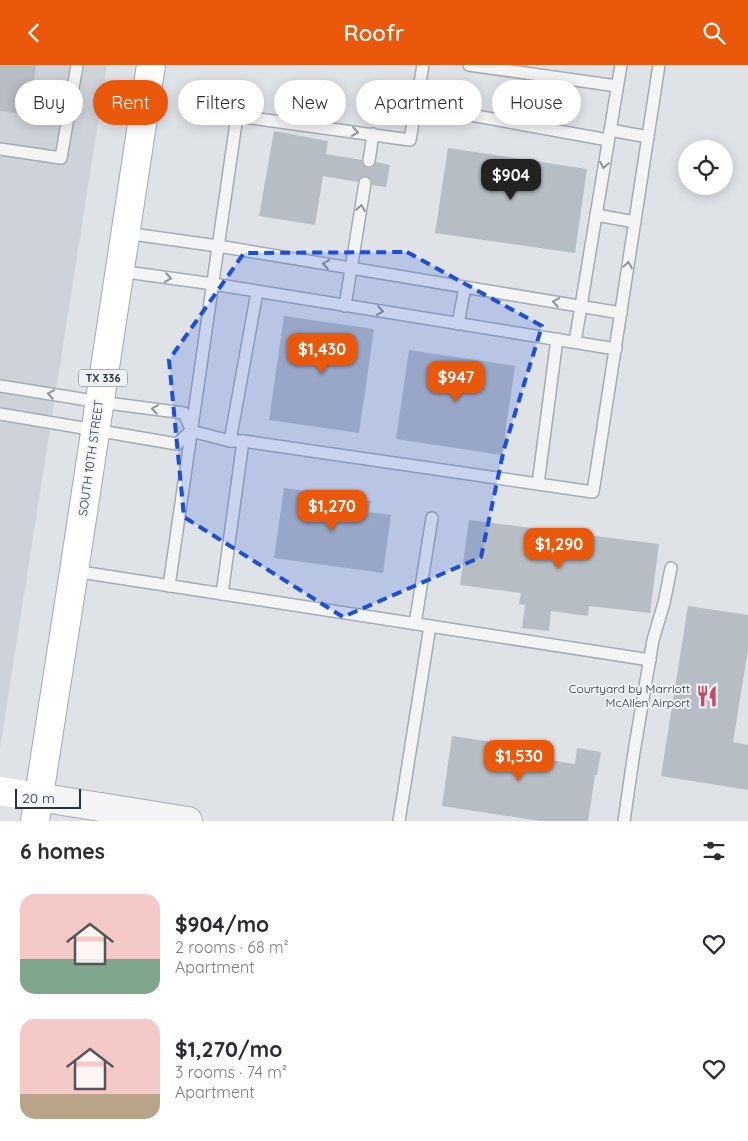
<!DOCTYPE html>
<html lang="en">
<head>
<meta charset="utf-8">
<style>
  :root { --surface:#fff; --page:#f2f2f3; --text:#2b2b33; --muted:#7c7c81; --accent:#ea580c }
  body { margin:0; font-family:Quicksand,sans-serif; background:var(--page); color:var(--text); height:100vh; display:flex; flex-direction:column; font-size:19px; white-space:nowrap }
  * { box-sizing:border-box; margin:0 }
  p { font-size:16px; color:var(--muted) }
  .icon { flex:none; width:28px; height:28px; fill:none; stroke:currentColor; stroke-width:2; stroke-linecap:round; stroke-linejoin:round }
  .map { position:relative; height:756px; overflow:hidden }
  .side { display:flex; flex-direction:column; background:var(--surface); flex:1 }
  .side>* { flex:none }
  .hud { position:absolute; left:15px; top:15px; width:719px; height:45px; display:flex; gap:10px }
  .buttons { position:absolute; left:678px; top:75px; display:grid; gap:10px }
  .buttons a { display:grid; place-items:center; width:55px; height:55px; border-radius:50%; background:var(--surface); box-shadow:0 2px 12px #0003; font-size:25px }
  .scale { position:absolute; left:15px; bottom:12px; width:66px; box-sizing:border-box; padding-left:5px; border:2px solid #29333e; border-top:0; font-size:14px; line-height:18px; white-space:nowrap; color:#29333e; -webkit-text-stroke:4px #eff2f5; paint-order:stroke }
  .price { position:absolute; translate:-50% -42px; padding:0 11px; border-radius:10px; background:var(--accent); color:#fff; font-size:16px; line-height:32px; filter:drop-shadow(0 1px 2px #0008) }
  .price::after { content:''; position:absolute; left:50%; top:30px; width:15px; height:11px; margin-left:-8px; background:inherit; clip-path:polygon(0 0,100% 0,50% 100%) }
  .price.selected { background:#222; color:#fff }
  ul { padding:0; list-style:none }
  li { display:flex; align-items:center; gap:15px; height:125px; padding:0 20px }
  li span { display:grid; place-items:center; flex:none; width:140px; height:100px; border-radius:15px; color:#555 }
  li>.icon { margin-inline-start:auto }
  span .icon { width:60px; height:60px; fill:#fffc; stroke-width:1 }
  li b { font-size:21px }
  h2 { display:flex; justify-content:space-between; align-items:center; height:60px; padding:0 20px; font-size:21px }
  .tag { padding:0 18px; border-radius:22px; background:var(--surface); box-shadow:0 2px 12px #0003; font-size:18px; line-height:45px }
  .tag.selected { background:var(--accent); color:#fff }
  header { display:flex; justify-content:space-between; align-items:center; height:65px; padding:0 20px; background:var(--accent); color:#fff; font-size:22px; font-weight:600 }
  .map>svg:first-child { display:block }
  .built { fill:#ced3d9 }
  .building { fill:#b7bdc4 }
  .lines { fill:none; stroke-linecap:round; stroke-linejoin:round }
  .service-casing { stroke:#a5abb2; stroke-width:14 }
  .tertiary-casing { stroke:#a5abb2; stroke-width:30 }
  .primary-casing { stroke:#9fa9b3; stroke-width:30 }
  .service { stroke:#f2f4f6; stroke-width:11 }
  .tertiary { stroke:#f2f4f6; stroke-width:28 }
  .secondary { stroke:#fff; stroke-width:28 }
  .primary { stroke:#fff; stroke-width:28 }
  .oneway { stroke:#8e949a }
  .marked { fill:#1d4ed8; fill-opacity:0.2; stroke:#1d4ed8; stroke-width:4; stroke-dasharray:10 6; stroke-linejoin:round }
  .labels { text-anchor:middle; stroke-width:4; stroke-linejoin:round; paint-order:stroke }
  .shield { fill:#eff2f5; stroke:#646c75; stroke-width:1 }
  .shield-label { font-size:11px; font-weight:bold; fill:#29333e }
  .street-label { font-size:12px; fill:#29333e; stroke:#eff2f5 }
  .poi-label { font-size:12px; fill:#29333e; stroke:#eff2f5; text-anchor:end }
</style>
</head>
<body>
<header><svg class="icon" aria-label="back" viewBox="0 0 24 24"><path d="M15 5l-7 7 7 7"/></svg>Roofr<svg class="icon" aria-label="search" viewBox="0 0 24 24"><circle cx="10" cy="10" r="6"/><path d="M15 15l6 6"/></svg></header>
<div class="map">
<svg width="748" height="756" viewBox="0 0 748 756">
  <rect width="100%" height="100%" fill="#dfe3e8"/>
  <polygon class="built" points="0,0 107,0 0,683"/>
  <g class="building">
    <polygon points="0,0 36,0 29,50 0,46"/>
    <polygon points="274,66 328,76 326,89 362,95 362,99 367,103 372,103 376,97 390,100 386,122 372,120 372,115 367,111 362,111 359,114 358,117 323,111 315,160 259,151"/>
    <polygon points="448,83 587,104 575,188 435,168"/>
    <polygon points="284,251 374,264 359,368 269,355"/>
    <polygon points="409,285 515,301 502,390 396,374"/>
    <polygon points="284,423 371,436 369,447 391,450 383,508 274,493"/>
    <polygon points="469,455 659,479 650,548 589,541 588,551 551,546 549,566 522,563 525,540 519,539 521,528 460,520"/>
    <polygon points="688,541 748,550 748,585 733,677 748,680 748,725 661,711"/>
    <polygon points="452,671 533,683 532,692 575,699 577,683 601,687 597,710 595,710 588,756 540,756 442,741"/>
  </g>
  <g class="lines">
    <g class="service-casing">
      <g id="service">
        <polyline points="469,0 617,21"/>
        <polyline points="416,37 465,49 608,75"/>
        <polyline points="610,65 648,72"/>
        <polyline points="0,84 61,93 77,0"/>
        <polyline points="369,96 373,69"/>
        <polyline points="596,150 635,157"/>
        <polyline points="125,168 218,181 621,248"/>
        <polyline points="119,206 213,219 616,284"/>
        <polyline points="345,241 365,118"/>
        <polyline points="458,259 465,222"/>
        <polyline points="575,277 621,0"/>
        <polyline points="0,321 100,337 184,348 191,364"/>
        <polyline points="0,349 177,379 191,366"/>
        <polyline points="191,366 230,376 243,376 222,529"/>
        <polyline points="230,376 257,227"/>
        <polyline points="243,376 593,427 659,0"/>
        <polyline points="538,419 557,274"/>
        <polyline points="74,506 650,595"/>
        <polyline points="169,521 237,51 410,75 423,0"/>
        <polyline points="415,559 432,453"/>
        <polyline points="399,756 430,561"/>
        <polyline points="624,756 634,687 653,575 664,538 671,503"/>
      </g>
    </g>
    <g class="tertiary-casing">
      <polyline id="tertiary" points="38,732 188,756"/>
    </g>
    <g class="primary-casing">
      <polyline id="primary" points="35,756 74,506 151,0"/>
    </g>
    <use href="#service" class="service"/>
    <use href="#tertiary" class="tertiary"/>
    <polyline class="secondary" points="0,726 38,732"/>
    <use href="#primary" class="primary"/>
  </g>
  <defs><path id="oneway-chevron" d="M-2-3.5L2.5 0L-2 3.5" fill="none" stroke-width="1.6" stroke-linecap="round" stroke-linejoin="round" transform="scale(1.25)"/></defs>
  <g class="oneway">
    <use href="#oneway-chevron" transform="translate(355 67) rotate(8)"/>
    <use href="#oneway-chevron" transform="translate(604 100) rotate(99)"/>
    <use href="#oneway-chevron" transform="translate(361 143) rotate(-81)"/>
    <use href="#oneway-chevron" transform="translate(326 199) rotate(-171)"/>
    <use href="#oneway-chevron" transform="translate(628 200) rotate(-81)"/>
    <use href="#oneway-chevron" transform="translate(168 213) rotate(8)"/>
    <use href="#oneway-chevron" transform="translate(556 237) rotate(-171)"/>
    <use href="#oneway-chevron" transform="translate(380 246) rotate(9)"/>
    <use href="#oneway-chevron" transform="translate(51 329) rotate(-171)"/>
    <use href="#oneway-chevron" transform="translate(155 344) rotate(-172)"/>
  </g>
  <path class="marked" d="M407,187L542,261L504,384L481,492L343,552L184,452L169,295L244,188Z"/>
  <defs>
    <g id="restaurant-bare" transform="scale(1.725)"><path d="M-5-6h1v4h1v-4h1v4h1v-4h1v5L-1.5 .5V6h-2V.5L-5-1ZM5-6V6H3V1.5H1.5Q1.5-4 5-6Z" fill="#c64b69" stroke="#eff2f5" stroke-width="2.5" paint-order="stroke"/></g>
  </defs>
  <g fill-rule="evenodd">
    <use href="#restaurant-bare" x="707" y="631"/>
  </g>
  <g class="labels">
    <rect class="shield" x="79" y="304.5" width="48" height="17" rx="4"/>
    <g class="shield-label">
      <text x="103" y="317">TX 336</text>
    </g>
    <g class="street-label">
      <text transform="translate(91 393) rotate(-82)" y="4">SOUTH 10TH STREET</text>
    </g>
    <g class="poi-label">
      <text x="690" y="628">Courtyard by Marriott<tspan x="690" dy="14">McAllen Airport</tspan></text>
    </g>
  </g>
</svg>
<div class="buttons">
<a><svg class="icon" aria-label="locate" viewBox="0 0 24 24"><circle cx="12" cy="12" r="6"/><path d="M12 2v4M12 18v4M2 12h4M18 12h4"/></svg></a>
</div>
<div class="scale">20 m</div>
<b class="price selected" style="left:511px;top:136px">$904</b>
<b class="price" style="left:322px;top:310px">$1,430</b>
<b class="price" style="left:456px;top:338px">$947</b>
<b class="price" style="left:332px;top:467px">$1,270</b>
<b class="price" style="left:559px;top:505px">$1,290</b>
<b class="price" style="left:519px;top:717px">$1,530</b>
<div class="hud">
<a class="tag">Buy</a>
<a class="tag selected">Rent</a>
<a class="tag">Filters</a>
<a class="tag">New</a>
<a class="tag">Apartment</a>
<a class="tag">House</a>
</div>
</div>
<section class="side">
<h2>6 homes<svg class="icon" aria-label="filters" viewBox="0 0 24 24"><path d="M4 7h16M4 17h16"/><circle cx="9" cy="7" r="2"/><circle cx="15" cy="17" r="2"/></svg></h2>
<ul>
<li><span style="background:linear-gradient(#f6c9c9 65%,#7fa58c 0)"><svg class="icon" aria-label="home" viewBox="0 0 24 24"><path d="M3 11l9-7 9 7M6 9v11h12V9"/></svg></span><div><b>$904/mo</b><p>2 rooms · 68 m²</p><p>Apartment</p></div><svg class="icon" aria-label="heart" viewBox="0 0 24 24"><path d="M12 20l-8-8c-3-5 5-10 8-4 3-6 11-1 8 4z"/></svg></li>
<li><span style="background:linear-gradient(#f6c9c9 75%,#b9a48a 0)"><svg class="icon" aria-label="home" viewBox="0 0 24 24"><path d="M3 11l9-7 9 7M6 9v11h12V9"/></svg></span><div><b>$1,270/mo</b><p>3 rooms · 74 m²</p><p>Apartment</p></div><svg class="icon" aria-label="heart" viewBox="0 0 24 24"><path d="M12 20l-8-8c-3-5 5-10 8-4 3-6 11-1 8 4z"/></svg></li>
</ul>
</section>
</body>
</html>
